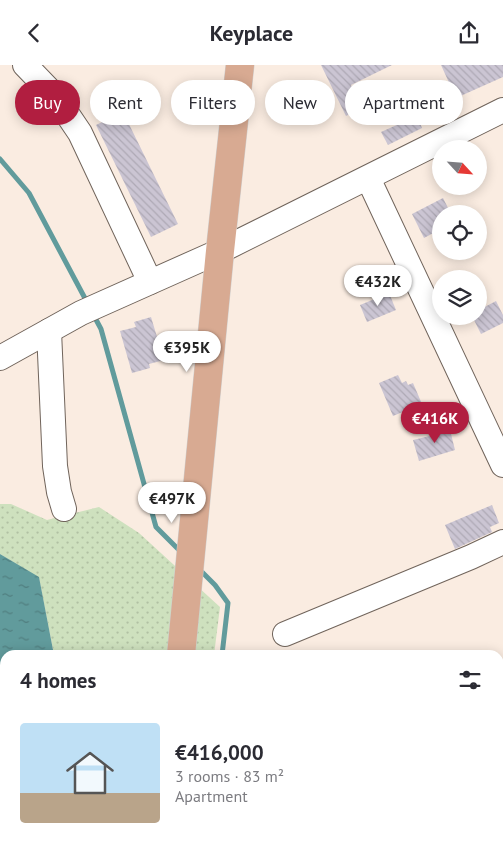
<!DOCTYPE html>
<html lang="en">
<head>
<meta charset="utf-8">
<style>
  :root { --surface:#fff; --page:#f7f7f7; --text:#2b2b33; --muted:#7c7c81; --line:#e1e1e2; --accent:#b11e40 }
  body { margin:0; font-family:"PT Sans",sans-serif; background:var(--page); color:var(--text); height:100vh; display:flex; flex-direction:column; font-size:19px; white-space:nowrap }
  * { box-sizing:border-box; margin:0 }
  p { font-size:16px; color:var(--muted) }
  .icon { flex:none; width:28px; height:28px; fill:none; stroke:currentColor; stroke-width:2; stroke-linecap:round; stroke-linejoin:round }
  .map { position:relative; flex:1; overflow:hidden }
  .sheet { position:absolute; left:0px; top:585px; width:504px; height:196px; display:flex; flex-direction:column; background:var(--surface); border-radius:15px 15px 0 0; box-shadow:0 2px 12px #0003 }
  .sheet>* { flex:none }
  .guide { position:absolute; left:15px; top:15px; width:474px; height:45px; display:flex; gap:10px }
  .needle { width:32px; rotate:116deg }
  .controls { position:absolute; left:432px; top:75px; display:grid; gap:10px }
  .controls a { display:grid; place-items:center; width:55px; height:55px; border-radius:50%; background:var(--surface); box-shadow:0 2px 12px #0003; font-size:25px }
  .price { position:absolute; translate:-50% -42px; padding:0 11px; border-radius:18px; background:#fff; color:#222; font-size:16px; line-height:32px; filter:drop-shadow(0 1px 2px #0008) }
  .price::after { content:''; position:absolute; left:50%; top:30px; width:15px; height:11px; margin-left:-8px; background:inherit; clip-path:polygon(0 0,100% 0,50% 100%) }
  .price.selected { background:var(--accent); color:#fff }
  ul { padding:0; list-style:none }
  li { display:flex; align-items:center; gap:15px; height:125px; padding:0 20px }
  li+li { border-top:1px solid var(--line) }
  li span { display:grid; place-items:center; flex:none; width:140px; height:100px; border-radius:5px; color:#555 }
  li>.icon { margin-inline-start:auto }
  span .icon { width:60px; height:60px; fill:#fffc; stroke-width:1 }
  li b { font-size:21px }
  h2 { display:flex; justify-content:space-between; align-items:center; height:60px; padding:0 20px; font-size:21px }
  .tag { padding:0 18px; border-radius:22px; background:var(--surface); box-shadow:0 2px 12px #0003; font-size:18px; line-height:45px }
  .tag.selected { background:var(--accent); color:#fff }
  header { display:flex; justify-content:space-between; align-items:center; height:65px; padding:0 20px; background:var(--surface); font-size:22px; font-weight:700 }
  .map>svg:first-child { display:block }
  .grass { fill:url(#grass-dots) }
  .water { fill:url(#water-ripples) }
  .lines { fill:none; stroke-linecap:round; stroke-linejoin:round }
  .stream { stroke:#619b9c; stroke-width:5 }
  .building { fill:url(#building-back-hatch) }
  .minor-casing { stroke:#70645b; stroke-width:26 }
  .major-casing { stroke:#d0cfce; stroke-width:29 }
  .minor { stroke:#fff; stroke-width:24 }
  .major { stroke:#d8aa92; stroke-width:28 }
</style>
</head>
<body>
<header><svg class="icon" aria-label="back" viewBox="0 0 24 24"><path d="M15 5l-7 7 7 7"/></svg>Keyplace<svg class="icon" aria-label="share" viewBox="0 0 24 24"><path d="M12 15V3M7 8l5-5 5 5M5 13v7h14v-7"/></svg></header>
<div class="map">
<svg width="503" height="781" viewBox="0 0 503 781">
  <defs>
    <pattern id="grass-dots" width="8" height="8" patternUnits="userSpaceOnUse" patternTransform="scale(1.25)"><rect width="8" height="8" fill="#cee1be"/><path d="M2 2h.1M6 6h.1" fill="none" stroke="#b1c1a3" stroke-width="1.8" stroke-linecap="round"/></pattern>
    <pattern id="water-ripples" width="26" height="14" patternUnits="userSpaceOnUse" patternTransform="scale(1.25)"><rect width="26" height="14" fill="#619b9c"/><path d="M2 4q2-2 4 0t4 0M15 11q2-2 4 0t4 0" fill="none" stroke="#507e7f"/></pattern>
    <pattern id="building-back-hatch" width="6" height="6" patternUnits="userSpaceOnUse" patternTransform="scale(1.25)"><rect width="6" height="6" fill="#cbc5d3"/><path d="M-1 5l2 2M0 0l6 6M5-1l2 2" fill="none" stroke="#aea9b5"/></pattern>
  </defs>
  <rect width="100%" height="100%" fill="#faece1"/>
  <g class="grass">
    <polygon points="0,439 11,439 47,455 99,442 139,468 220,542 214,590 54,590 39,513 0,489"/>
    <polygon points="68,776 194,776 194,781 67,781"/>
  </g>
  <polygon class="water" points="0,489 39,512 54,590 5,590 5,776 68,776 67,781 0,781"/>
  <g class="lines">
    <g class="stream">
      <polyline points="0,94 29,128 88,239"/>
      <polyline points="93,249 101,264 156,462 182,488"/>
      <polyline points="199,504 215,520 228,538 222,590"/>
      <polyline points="208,776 208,781"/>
    </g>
  </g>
  <g class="building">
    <polygon points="321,0 392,0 351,20 362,43 346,51"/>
    <polygon points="441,0 503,0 503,12 456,33"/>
    <polygon points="123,47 178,159 151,172 96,60"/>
    <polygon points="417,51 422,63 388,80 381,67"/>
    <polygon points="443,133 451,149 441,149 441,164 424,173 412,149"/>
    <polygon points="389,228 396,245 367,257 360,240"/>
    <polygon points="496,236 503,250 503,258 481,269 472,251 479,251 479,245"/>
    <polygon points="151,252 164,295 149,299 150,303 132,308 120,266 136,262 134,257"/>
    <polygon points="398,310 402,318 406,316 408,320 413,318 422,339 393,351 379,318"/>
    <polygon points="445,360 446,366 450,365 455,385 419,396 413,375 434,370 433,364"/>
    <polygon points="492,440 499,458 490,462 492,467 455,484 445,460"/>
  </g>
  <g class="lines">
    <g class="minor-casing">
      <g id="minor">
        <polyline points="25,0 55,31 80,68 150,217"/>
        <polyline points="368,113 503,400"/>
        <polyline points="49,266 55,401 59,427 64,444"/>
        <polyline points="0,293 81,248 220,186 503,45"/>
        <polyline points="285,569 471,492 503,477"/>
        <polyline points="499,660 503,659"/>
      </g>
    </g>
    <g class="major-casing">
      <g id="major">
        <polyline points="181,590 220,186 240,0"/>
        <polyline points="172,781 172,776"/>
      </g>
    </g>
    <use href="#minor" class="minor"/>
    <use href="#major" class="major"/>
  </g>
</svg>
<div class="controls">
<a><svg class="needle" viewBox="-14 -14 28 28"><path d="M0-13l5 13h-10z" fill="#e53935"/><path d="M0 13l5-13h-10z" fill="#7c7c81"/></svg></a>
<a><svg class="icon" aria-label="locate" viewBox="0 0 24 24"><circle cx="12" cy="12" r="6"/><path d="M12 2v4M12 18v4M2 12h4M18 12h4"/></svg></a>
<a><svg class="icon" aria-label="layers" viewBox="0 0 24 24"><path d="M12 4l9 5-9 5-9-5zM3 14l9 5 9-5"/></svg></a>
</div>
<b class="price" style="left:378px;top:242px">€432K</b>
<b class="price" style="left:187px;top:308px">€395K</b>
<b class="price selected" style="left:435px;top:379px">€416K</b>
<b class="price" style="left:172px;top:459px">€497K</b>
<div class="guide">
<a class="tag selected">Buy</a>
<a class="tag">Rent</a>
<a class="tag">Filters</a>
<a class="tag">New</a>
<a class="tag">Apartment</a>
</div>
<section class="sheet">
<h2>4 homes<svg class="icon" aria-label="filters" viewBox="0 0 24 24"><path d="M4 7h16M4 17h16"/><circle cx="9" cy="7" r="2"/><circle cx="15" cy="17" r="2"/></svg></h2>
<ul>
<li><span style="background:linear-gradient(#bfe0f5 70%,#b9a48a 0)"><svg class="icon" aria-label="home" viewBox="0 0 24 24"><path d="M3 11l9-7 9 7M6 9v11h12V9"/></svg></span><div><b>€416,000</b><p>3 rooms · 83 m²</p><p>Apartment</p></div></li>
</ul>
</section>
</div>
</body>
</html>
